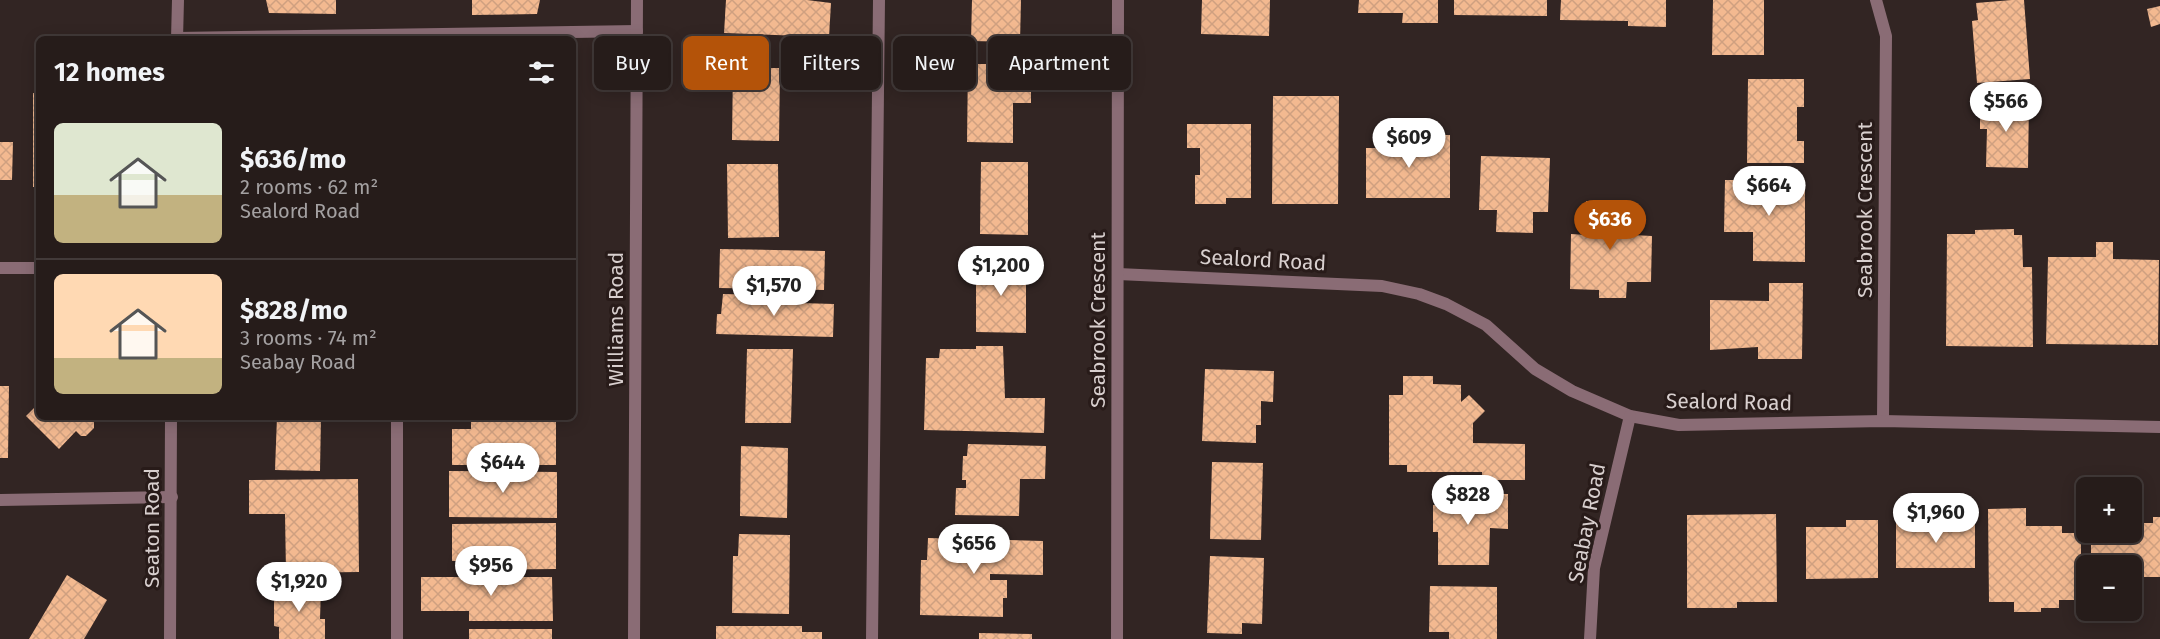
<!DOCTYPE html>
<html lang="en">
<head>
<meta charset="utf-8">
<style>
  :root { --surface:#261c1a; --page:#2e2523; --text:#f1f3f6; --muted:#a4a1a2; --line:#423a39; --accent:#b45309 }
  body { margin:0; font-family:"Fira Sans",sans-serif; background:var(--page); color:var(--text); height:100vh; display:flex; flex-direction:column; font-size:22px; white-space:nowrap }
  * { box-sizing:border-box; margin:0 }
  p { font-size:20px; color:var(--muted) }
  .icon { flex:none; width:33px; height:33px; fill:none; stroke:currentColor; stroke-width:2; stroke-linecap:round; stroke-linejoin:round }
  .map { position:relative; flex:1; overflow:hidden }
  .sheet { position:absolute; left:36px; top:36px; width:540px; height:384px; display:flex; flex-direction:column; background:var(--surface); border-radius:9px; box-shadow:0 3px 15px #0003,0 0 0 2px var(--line) }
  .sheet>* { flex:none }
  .hud { position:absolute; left:594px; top:36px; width:570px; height:54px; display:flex; gap:12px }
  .buttons { position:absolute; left:2076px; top:477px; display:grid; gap:12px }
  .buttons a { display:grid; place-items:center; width:66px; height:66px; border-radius:9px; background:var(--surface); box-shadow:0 3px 15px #0003,0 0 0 2px var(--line); font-size:30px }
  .price { position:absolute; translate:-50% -51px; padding:0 14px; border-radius:21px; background:#fff; color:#222; font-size:20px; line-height:39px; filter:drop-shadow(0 2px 3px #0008) }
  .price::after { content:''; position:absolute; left:50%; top:36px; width:18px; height:14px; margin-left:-9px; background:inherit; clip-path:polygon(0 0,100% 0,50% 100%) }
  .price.on { background:var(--accent); color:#fff }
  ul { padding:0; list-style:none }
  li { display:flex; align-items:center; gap:18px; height:150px; padding:0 18px }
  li+li { border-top:2px solid var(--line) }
  li span { display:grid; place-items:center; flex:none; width:168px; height:120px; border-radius:9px; color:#555 }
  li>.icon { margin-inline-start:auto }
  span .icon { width:72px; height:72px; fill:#fffc; stroke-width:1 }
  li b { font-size:26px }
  h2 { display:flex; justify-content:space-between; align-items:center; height:72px; padding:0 18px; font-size:26px }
  .pill { padding:0 21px; border-radius:9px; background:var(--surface); box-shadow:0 3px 15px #0003,0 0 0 2px var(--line); font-size:21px; line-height:54px }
  .pill.on { background:var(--accent); color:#fff }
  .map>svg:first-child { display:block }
  .building { fill:url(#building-cross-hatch) }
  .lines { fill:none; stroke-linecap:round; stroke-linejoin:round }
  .service { stroke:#8a6c75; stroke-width:12 }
  .minor { stroke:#8a6c75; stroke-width:12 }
  .tertiary { stroke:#8a6c75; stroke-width:12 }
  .labels { text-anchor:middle; stroke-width:6; stroke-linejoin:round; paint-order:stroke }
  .street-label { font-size:21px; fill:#d8cfce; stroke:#281b19 }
</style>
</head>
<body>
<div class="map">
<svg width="2160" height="639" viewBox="0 0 2160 639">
  <defs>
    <pattern id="building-cross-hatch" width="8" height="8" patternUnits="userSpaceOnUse" patternTransform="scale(1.5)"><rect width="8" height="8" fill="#f3b990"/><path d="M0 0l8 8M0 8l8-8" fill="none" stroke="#cfa080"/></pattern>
  </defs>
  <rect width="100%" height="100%" fill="#322523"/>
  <g class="building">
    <polygon points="266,0 336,0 336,14 269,13"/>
    <polygon points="472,0 540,0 537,14 472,15"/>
    <polygon points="726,0 807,0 831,3 829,37 724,33"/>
    <polygon points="972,0 1021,0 1020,42 971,41"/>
    <polygon points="1202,0 1270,0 1269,36 1201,34"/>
    <polygon points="1359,0 1438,0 1438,23 1402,23 1403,13 1358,13"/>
    <polygon points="1454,0 1547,0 1547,16 1454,15"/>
    <polygon points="1561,0 1666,0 1666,27 1628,26 1628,21 1560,20"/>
    <polygon points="1713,0 1764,0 1764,55 1712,55"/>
    <polygon points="2012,0 2024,0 2030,79 1977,83 1972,21 1978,20 1976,3"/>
    <polygon points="2160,6 2160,24 2151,27 2147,9"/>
    <polygon points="968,64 1016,64 1015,69 1031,70 1031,103 1013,103 1013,143 967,142"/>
    <polygon points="733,68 780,68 779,141 732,140"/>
    <polygon points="1748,79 1804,79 1804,107 1797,107 1797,141 1804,141 1804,163 1747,163"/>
    <polygon points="33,93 39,93 39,194 36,194 36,187 33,187"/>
    <polygon points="1273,96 1339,96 1338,204 1272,204"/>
    <polygon points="1980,101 2029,102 2028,168 1986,167 1987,129 1980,129"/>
    <polygon points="1187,124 1251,124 1251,198 1226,198 1226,204 1195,204 1195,175 1200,175 1200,148 1187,148"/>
    <polygon points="1431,135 1450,135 1450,198 1366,198 1366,148 1377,148 1377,140 1431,140"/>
    <polygon points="0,142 13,142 12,180 0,180"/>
    <polygon points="1481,156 1550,158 1548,212 1533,212 1533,233 1496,232 1497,210 1479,210"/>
    <polygon points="981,162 1028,162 1028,235 980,234"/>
    <polygon points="727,164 778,164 779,237 728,238"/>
    <polygon points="1725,180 1805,180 1805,262 1753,261 1753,232 1724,232"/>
    <polygon points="1586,201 1633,202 1633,235 1652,236 1651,282 1627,282 1626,298 1599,298 1599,290 1570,289 1571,234 1586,235"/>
    <polygon points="2014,229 2014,235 2022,235 2023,267 2032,267 2033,347 1946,346 1947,234 1975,234 1975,230"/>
    <polygon points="2096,242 2113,242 2113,259 2159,260 2158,345 2046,344 2048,257 2096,257"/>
    <polygon points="720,249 825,251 824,290 719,288"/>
    <polygon points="976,262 1026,262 1026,333 976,332"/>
    <polygon points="1769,283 1803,283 1802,359 1758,359 1758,347 1710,350 1710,300 1769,301"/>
    <polygon points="723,294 800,296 800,303 834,304 833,337 716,334 717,314 721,314"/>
    <polygon points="976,346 1003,346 1005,398 1045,398 1044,433 924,430 926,358 939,358 940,349 976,349"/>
    <polygon points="747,349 793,349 791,423 745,423"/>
    <polygon points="1205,369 1274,371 1273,402 1261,401 1261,425 1256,425 1256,443 1202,441"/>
    <polygon points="1403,376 1433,376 1433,384 1461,385 1461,402 1469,395 1485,411 1473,423 1473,443 1525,444 1525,480 1482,480 1482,472 1407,472 1407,465 1389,465 1389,395 1403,395"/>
    <polygon points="0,386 9,386 8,458 0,458"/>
    <polygon points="39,403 39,417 89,417 94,422 94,428 86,436 81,436 76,431 59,449 26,416"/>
    <polygon points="277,417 321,417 320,471 275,470"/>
    <polygon points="556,419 556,465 452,465 452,429 471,429 471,420"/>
    <polygon points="968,444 1046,446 1045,479 1020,479 1019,516 955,515 956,488 966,488 966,480 962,480 963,456 967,456"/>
    <polygon points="741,446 788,448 787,518 740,516"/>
    <polygon points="1212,462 1263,463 1261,540 1210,539"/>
    <polygon points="449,471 557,472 557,518 449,517"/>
    <polygon points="358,479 359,572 286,573 285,514 249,514 249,480"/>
    <polygon points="1440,493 1508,494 1508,529 1490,528 1489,565 1438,565 1438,532 1433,532 1433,505 1440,505"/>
    <polygon points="2026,508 2026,526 2062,526 2062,533 2081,533 2081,600 2059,600 2059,608 2041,608 2041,612 2014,612 2014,602 1989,602 1988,509"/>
    <polygon points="1776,514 1777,602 1737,602 1737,608 1687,608 1687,515"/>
    <polygon points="2153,517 2160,517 2160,577 2132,577 2132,566 2103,566 2103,557 2091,557 2091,532 2132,532 2132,523 2153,523"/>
    <polygon points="1846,520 1878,520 1878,578 1806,579 1806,527 1846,527"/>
    <polygon points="1975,520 1975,568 1896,568 1896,521"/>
    <polygon points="556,523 556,569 471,570 471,561 452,561 452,524"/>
    <polygon points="739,534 790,535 789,614 732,613 733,556 738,556"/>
    <polygon points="928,538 1043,541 1043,575 990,574 990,580 1007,580 1007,598 1003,598 1003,617 920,615 921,560 927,560"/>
    <polygon points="1210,556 1264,558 1262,624 1242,623 1242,634 1207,633"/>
    <polygon points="67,575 107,600 84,639 29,639"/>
    <polygon points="421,577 552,577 553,621 469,621 469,611 421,611"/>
    <polygon points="1430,586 1497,587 1497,639 1449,639 1449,632 1429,632"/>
    <polygon points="274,587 321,588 320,619 325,619 325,639 279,639 279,627 274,626"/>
    <polygon points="716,626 802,626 802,632 822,632 822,639 716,639"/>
    <rect x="469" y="629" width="83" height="10"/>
    <polygon points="979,633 1032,634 1032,639 979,639"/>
  </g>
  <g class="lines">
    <g class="service">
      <polyline points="177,38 637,31"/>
      <polyline points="397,417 397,639"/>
      <polyline points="0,500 172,497"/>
      <polyline points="872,639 879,0"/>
    </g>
    <g class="minor">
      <polyline points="1876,0 1886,36 1883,421"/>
      <polyline points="177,39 178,0"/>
      <polyline points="0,268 39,268"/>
      <polyline points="1118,274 1382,286 1419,294 1446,304 1486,325 1535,369 1572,391 1630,416 1679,425 1883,421 2160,427"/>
      <polyline points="170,639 171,417"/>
      <polyline points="1117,639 1118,0"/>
      <polyline points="1590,639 1594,568 1630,416"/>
    </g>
    <polyline class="tertiary" points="634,639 637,0"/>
  </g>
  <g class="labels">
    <g class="street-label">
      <text transform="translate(1865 210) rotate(-90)" y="7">Seabrook Crescent</text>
      <text transform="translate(1263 260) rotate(3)" y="7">Sealord Road</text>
      <text transform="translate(616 319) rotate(-90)" y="7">Williams Road</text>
      <text transform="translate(1098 320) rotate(-90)" y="7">Seabrook Crescent</text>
      <text transform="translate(1729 402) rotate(1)" y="7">Sealord Road</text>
      <text transform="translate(1587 523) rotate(-79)" y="7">Seabay Road</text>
      <text transform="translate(152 528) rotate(-90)" y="7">Seaton Road</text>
    </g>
  </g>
</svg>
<div class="buttons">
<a>+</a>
<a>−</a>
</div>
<b class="price" style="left:2006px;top:133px">$566</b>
<b class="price" style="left:1409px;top:169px">$609</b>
<b class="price" style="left:1769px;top:217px">$664</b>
<b class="price on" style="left:1610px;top:251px">$636</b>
<b class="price" style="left:1001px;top:297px">$1,200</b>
<b class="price" style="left:774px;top:317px">$1,570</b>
<b class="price" style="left:503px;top:494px">$644</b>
<b class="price" style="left:1468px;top:526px">$828</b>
<b class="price" style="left:1936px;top:544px">$1,960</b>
<b class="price" style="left:974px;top:575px">$656</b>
<b class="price" style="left:491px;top:597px">$956</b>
<b class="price" style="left:299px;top:613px">$1,920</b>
<div class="hud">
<a class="pill">Buy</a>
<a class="pill on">Rent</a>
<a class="pill">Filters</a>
<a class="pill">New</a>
<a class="pill">Apartment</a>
</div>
<section class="sheet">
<h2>12 homes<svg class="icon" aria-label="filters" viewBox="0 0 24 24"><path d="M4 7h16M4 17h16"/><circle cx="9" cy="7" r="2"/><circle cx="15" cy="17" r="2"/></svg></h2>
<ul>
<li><span style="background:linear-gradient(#dfe7d0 60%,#c2b280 0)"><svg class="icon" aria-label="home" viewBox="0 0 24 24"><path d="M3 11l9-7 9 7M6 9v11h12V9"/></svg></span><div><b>$636/mo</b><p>2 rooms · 62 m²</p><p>Sealord Road</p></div></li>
<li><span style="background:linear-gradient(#ffd9b3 70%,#c2b280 0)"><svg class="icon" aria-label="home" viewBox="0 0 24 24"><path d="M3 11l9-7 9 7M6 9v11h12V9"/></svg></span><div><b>$828/mo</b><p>3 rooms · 74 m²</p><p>Seabay Road</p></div></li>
</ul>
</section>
</div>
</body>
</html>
